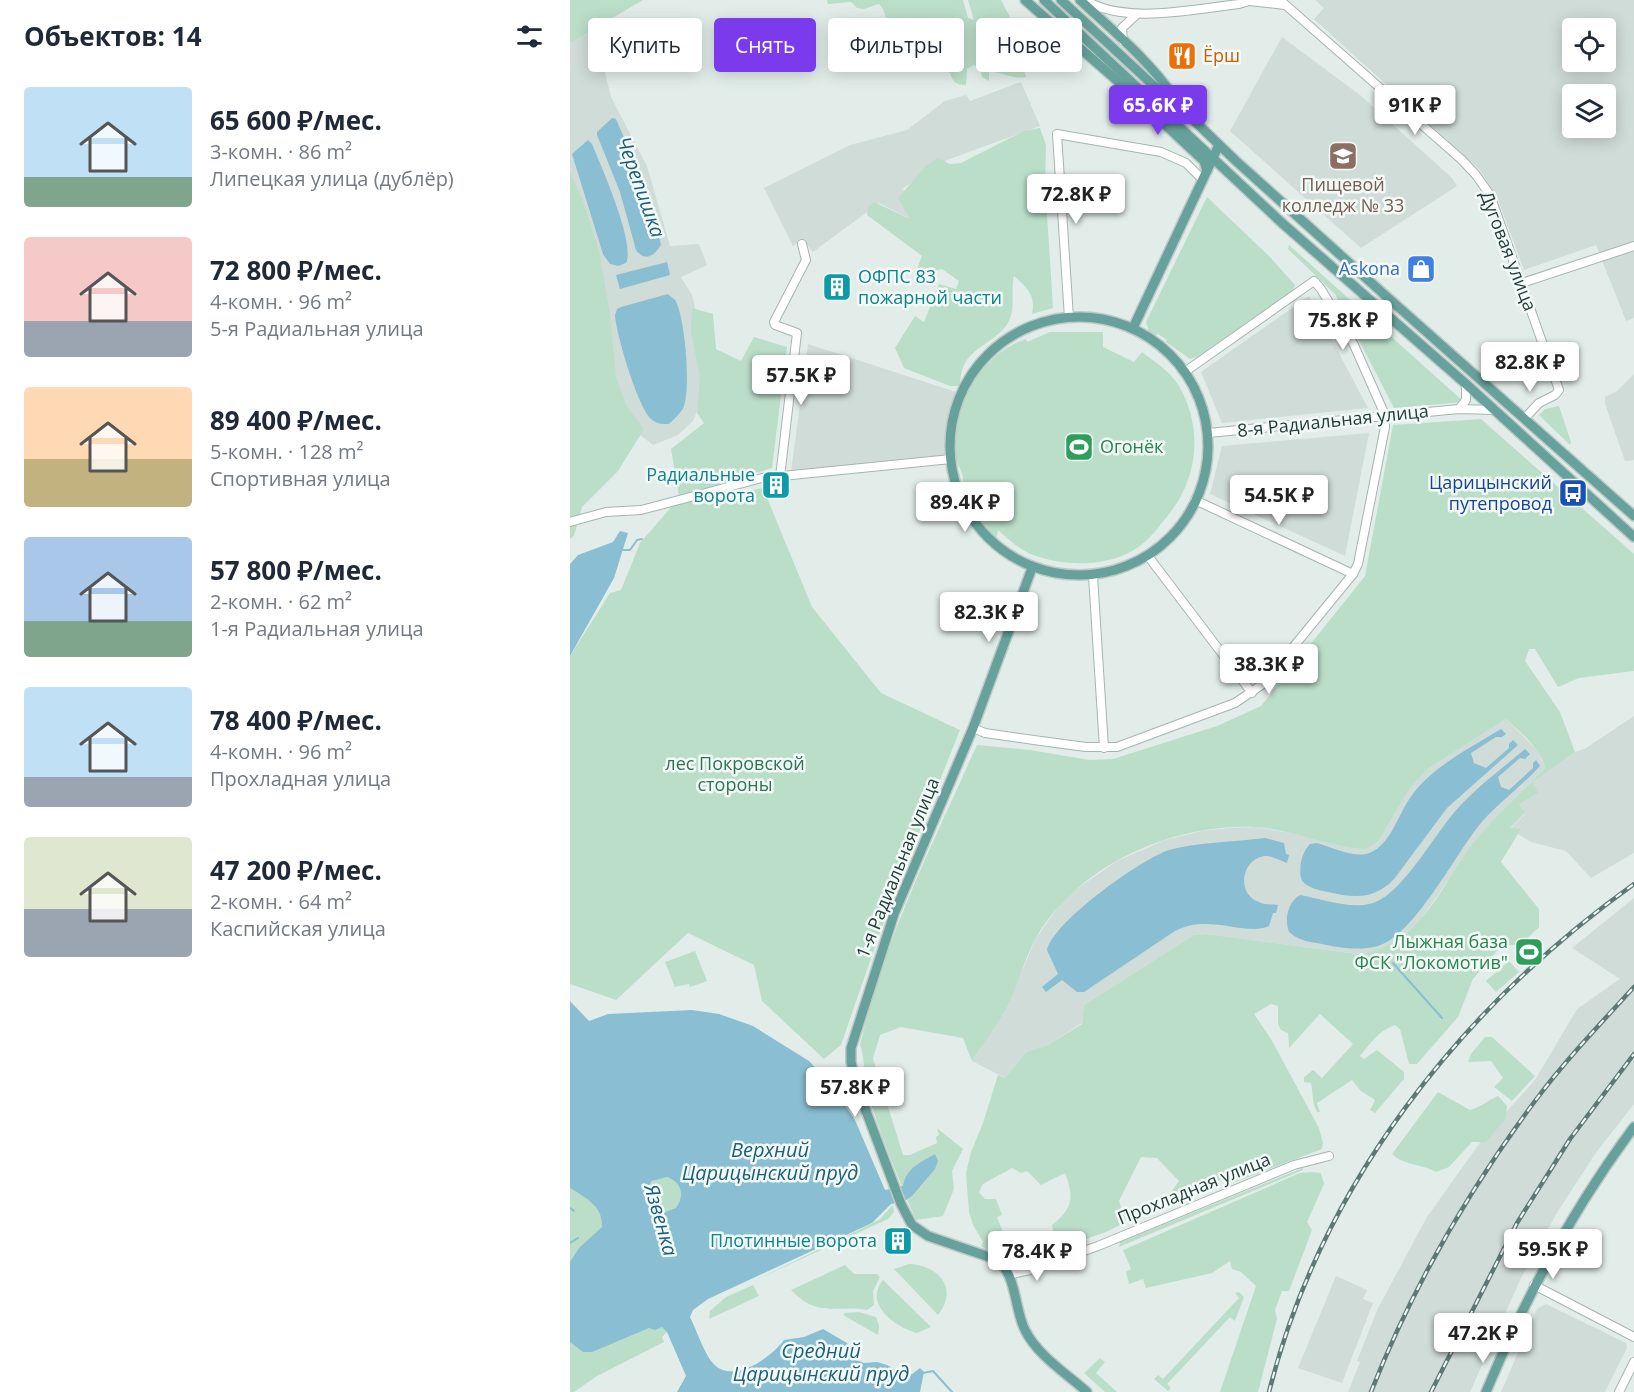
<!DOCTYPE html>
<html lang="ru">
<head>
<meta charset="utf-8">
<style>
  :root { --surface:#fff; --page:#f2f2f3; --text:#1f2937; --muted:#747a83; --accent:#7c3aed }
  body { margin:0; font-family:"Open Sans",sans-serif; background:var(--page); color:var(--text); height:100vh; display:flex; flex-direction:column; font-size:22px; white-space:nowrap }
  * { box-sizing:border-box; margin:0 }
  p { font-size:20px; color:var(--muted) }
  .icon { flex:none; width:33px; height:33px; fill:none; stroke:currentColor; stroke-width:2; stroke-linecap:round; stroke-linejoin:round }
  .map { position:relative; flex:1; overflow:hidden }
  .panel { display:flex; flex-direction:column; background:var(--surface); width:570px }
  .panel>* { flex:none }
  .banner { position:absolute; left:18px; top:18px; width:570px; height:54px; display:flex; gap:12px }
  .controls { position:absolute; left:992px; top:18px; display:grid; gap:12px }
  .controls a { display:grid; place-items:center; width:54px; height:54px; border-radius:6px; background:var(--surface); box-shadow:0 3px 15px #0003; font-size:30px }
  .price { position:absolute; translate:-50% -51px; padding:0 14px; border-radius:6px; background:#fff; color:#222; font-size:20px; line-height:39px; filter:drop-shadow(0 2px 3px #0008) }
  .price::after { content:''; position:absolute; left:50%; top:36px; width:18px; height:14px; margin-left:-9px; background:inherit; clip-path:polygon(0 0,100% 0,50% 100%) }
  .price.on { background:var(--accent); color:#fff }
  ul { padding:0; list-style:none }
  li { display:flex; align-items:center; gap:18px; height:150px; padding:0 24px }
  li span { display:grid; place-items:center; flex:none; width:168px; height:120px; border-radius:6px; color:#555 }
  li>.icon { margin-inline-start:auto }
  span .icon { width:72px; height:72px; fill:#fffc; stroke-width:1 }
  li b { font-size:26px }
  h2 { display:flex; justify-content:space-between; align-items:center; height:72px; padding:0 24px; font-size:26px }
  .chip { padding:0 21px; border-radius:6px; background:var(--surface); box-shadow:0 3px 15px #0003; font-size:21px; line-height:54px }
  .chip.on { background:var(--accent); color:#fff }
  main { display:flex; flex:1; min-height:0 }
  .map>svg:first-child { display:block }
  .built { fill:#d0dcd8; fill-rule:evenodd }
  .green { fill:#bbdec9 }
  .water { fill:#8abed2; fill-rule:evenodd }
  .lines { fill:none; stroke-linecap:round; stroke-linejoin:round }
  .stream { stroke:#8abed2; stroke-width:2 }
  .minor-casing { stroke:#a5b5b1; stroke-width:10 }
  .major-casing { stroke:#c1c9c8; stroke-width:12 }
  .minor { stroke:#fff; stroke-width:8 }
  .major { stroke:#66a29b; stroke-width:9 }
  .rail-casing { stroke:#5c7975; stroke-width:4.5 }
  .rail { stroke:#f3f9f7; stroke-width:2; stroke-dasharray:7; stroke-linecap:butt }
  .labels { text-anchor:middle; stroke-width:5; stroke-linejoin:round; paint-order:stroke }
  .food-label { font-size:18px; fill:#c56008; stroke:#f3f9f7; text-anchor:start }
  .education-label { font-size:18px; fill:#785e54; stroke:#f3f9f7 }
  .street-label { font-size:18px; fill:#223e3a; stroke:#f3f9f7 }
  .shop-label { font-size:18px; fill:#366cbe; stroke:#f3f9f7; text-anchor:end }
  .culture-label { font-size:18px; fill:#0d838f; stroke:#f3f9f7; text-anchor:end }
  .leisure-label { font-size:18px; fill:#27864d; stroke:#f3f9f7; text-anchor:start }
  .transit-label { font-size:18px; fill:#164399; stroke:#f3f9f7; text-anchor:end }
  .park-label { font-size:18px; fill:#2c7551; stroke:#f3f9f7 }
  .water-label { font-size:20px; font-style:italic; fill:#1b5f7b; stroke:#f3f9f7 }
</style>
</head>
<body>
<main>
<section class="panel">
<h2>Объектов: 14<svg class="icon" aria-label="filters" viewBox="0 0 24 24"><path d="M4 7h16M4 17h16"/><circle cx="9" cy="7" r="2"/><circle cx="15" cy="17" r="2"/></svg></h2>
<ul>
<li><span style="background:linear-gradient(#bfe0f5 75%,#7fa58c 0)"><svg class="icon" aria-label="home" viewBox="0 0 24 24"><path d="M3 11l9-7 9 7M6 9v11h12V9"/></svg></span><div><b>65 600 ₽/мес.</b><p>3-комн. · 86 m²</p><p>Липецкая улица (дублёр)</p></div></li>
<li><span style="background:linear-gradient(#f6c9c9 70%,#9aa5b1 0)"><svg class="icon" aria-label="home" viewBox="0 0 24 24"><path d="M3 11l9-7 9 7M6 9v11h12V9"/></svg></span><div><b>72 800 ₽/мес.</b><p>4-комн. · 96 m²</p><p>5-я Радиальная улица</p></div></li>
<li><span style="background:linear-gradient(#ffd9b3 60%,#c2b280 0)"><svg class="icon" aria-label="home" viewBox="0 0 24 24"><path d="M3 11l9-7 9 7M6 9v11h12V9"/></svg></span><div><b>89 400 ₽/мес.</b><p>5-комн. · 128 m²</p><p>Спортивная улица</p></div></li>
<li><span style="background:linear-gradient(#a9c7e8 70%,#7fa58c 0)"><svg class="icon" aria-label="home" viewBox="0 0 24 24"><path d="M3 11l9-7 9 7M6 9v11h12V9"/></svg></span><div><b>57 800 ₽/мес.</b><p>2-комн. · 62 m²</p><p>1-я Радиальная улица</p></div></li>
<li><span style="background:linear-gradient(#bfe0f5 75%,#9aa5b1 0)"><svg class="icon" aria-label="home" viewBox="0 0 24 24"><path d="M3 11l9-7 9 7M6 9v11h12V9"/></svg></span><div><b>78 400 ₽/мес.</b><p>4-комн. · 96 m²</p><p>Прохладная улица</p></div></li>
<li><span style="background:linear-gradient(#dfe7d0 60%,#9aa5b1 0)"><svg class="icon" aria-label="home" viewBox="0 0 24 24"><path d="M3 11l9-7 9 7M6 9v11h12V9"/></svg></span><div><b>47 200 ₽/мес.</b><p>2-комн. · 64 m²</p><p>Каспийская улица</p></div></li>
</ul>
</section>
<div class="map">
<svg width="1064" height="1392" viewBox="0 0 1064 1392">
  <rect width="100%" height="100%" fill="#e2ede9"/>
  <g class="built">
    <path d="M745,0H1064V318L1056,321L1026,245L954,270L928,200L910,170L744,19L754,8ZM1002,28H1035V62H1002ZM1002,94H1035V128H1002Z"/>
    <polygon points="17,33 29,48 41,97 77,166 100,246 129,244 137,265 111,277 122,295 128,320 131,401 123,421 108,435 83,445 65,431 39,368 0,178 0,43"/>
    <polygon points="712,37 790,95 882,178 887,186 791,248 660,131"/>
    <polygon points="451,82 470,126 377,160 332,189 376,219 364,231 309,203 243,252 233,240 223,246 194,188 280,145 337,130 375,101 396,95 400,101"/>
    <polygon points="739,296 798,408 652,423 631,372"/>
    <polygon points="238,344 386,392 377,420 374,455 221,472"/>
    <polygon points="1064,374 1064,460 1055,461 1035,404 1035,397 1047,391"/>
    <polygon points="799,433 775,556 640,494 652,446"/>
    <polygon points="1064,716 1064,853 1021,878 996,851 961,842 940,829 955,814 949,804 963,782 1005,752 1016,748"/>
    <polygon points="936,719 968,751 975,768 913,831 848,923 824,944 810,950 787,954 636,934 624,935 514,1005 512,1023 478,1045 456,1052 435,1078 402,1061 438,1005 465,940 495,897 547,861 595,840 631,831 658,828 685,827 721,833 780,847 809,840 840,788 859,768"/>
    <polygon points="1064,898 1064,1104 1025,1154 988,1211 951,1278 900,1392 778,1392 790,1362 787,1361 808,1308 857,1217 914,1137 965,1080 1007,1009 1050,979 1002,948"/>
    <polygon points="766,1276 797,1290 793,1299 803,1303 772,1383 728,1368"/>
    <polygon points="976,1304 1056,1343 1057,1348 1035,1392 931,1392 967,1309"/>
  </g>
  <g class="green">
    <polygon points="0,0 73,0 0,43"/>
    <path d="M257,0H393L398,18L404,20L398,0H431L441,19L442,34L456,77C443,80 432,71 419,72V81L412,77L410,70L404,65L397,69L396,85C386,85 383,82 380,73L365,65L359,43L352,36H344L343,44L345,52L323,63L315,62C298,43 329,27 309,4L294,9L287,8L281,2L258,4Z"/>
    <path d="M470,128L476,145L475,183L483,308L462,314C466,295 457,288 444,276C440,293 447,311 436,326C425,341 404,347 395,363C391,369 391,379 389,386H380L334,368L325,348L345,316L354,322L369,284L386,289L389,281L372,269L355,273L347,269L352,256L297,215L298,207L304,202L340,219L328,198L355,167L368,158L380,164L391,163L454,131Z"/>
    <polygon points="0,172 13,201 30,254 40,315 46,378 57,407 74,429 48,471 12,507 4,536 0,539"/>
    <polygon points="637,197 699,256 725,285 723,290 627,357 620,359 596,342 597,340 588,334 585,336 579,332 576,322"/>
    <polygon points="719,245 894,402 824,408 765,294 718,249"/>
    <polygon points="122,308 143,314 146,349 171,361 184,337 217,347 202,468 109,496 101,449 134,423 127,413 130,377 121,331"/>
    <path d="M480,332H533V347L564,362L572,352C585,362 601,372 609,386C634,429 628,480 596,518C588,527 581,538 571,545C544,567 497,567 466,556C451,551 439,540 428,530L426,540C412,528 396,505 393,486C392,483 393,480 393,477C391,468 385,462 385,451C383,405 411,354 456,339L457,342Z"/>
    <polygon points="989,406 1001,442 1000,445 969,415 975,409"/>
    <path d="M911,419L1064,554V671L1009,678L988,687L965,649H959L955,661L990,712L1005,752L963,782L968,793L949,804L955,813L940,828L951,829L931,862L969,909V927L950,945H932L903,979L888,1017L847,1064H839L830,1029L825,1025C808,1031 801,1043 790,1056L794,1059L807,1050L834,1072V1079L805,1113L800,1110L805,1100L791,1091L782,1080L747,1103L750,1112H747C742,1103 743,1093 741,1083L734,1082V1077L743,1070L752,1078L783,1044L750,1014L719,1048L718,1033L711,1030L708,1024V1006L701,1004L684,1014L701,1039L749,1128L753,1143L752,1149L665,1182L653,1179L599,1200L598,1196L609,1181L587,1158L571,1157L549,1201L556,1222L536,1232L487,1249L482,1225C502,1209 505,1198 495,1173L471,1185L457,1171L451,1173L442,1168L413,1184L409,1192L415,1199H426L432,1215L427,1217L436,1240L440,1239L443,1247L470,1237L474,1251C460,1264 425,1256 411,1246L413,1242L403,1225L399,1212L396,1173L401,1152L413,1123L428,1075L435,1078L456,1052L478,1045L512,1024L514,1005L624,935L636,934L787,954C855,948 874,874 914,830C933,809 955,789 975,768C970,747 951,733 936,719L859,768L840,788L809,840L796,849C758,847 722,829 684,827C601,824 506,866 465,940C454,960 449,983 439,1003C429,1023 414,1042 402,1061L393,1038L331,1027L310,1035L303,1058L333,1155H340L367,1143L366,1137L369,1135L367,1128L393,1149L382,1171L384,1189L373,1216L346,1220C328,1177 310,1135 297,1090C293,1077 295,1054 290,1045C314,940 363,843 407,745L460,750L520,760L543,759L647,726L691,706L795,576L823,425Z"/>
    <polygon points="193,488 242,607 311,693 390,730 316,915 271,1045 254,1059 192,1001 184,965 118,933 46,1000 0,984 0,656 40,593 51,590 70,543 103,505"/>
    <polygon points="125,951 137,981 120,987 119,984 105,987 95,962"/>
    <polygon points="939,961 949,972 926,992 916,981"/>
    <polygon points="915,1037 922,1037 965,1076 942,1101 924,1087 933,1078 921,1061 898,1062 901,1054"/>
    <polygon points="0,1064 97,1332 92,1337 94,1342 27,1376 4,1392 0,1392"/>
    <path d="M868,1092L900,1110C912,1107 917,1100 928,1096L937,1106L936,1118L916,1142H902L879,1167L866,1172C850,1163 837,1167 822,1154Z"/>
    <polygon points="733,1168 733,1170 549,1247 550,1242"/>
    <polygon points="741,1172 751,1173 754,1184 737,1222 742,1230 719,1291 712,1291 705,1310 707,1319 688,1392 650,1392 686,1286 671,1272 662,1269 660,1261 642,1273 576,1288 573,1279 559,1284 556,1272 561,1269 553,1250 730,1173"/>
    <circle cx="94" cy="1195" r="18"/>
    <polygon points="323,1205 324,1212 318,1219 186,1280 309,1220"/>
    <path d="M339,1264C369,1265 389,1289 368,1315L324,1269Z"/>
    <path d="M275,1265L284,1274H307L310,1277L303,1291L304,1305L297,1310C266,1304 249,1319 221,1290Z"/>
    <path d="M313,1280L361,1327L347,1333C325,1327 293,1304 313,1280Z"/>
    <polygon points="183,1285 189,1296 139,1319 140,1311 156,1297"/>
    <polygon points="669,1292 674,1297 665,1321 660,1317 597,1384 601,1388 598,1391 584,1379 588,1375 593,1379 669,1298 665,1293"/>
    <polygon points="289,1312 306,1317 309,1326 308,1335 273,1315 275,1313"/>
    <polygon points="530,1358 535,1362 526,1373 547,1392 535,1392 514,1373"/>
  </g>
  <g class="water">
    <path d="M42,118L46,119L80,198L91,245C84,256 75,262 66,250L50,192L27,135V132Z"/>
    <path d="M18,140L22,144C31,166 66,244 56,263L48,266L40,264L33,254L2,154Z"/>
    <polygon points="97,262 100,275 50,289 46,275"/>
    <path d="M98,294C100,296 103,298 105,300C115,315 121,389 114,406C112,412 104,419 99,424C92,424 87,424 81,419C68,407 46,334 45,315L47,309L51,307Z"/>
    <polygon points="50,531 58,533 44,578 0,656 0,564 8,555 43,542"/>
    <path d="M931,729L936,734L932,737H926L901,753L904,763L916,768L939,748V744L943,740L948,745L877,808L824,879C804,900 784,898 758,892C748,890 739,888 732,881C728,870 731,853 740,844L747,843C761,847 781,857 796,854C819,849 828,815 840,798C861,767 900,748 931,729Z"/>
    <path d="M955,749L960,754L955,759L950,758L928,777L931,787L939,790L963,768V763L966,760L970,766C950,788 925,805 907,828C884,857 843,936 808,946C792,950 773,949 757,945C744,942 729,942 719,932C714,919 718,902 730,895C752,899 781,910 803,903C833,894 866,831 889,807C908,786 933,768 955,749Z"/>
    <path d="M695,838L714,843L716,854L719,855L717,863C711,861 701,855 694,856C671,860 666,894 689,902C694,905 702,904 708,905L706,913H703L699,926C676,937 639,913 605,931L514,992H507L492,980L476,992L472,987L488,974L477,950C483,922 571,859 599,850C629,842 664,842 695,838Z"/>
    <path d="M0,1001L19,1021L38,1014L122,1010L149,1014L183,1026L239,1061L256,1079L285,1120L315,1190L333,1186C336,1168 351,1162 365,1154L368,1161L365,1169L342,1196L333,1202L321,1204L302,1223L138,1299L123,1310L120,1317C127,1331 132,1348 141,1361C160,1387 201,1358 214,1340L234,1337L253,1329L277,1343L287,1360L294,1363L307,1362L317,1365L338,1377L350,1368L354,1372L350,1392H107L116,1376L97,1332L92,1327L85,1330L79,1328L22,1352H13L0,1342V1262L9,1248L32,1227C33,1206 16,1198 0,1188ZM97,1177C112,1182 115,1196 106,1208L93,1213C76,1209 72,1194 82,1181Z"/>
  </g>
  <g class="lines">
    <g class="stream">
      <polyline points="53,550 60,550 67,540 72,539"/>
      <polyline points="823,963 872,1018"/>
      <polyline points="0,1208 4,1211"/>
      <polyline points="0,1243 8,1238"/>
      <polyline points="353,1373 363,1371 382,1392"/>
    </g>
    <g class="minor-casing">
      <g id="minor">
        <path d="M515,0C555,25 624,9 669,4L683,0"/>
        <polyline points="710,0 892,160 906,175 920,195 989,390 985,395 969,403 954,419"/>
        <polyline points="679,1 715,5"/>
        <polyline points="553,41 552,28 567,14"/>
        <polyline points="952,283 1064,246"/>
        <polyline points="499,318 487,134 591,152 616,163 633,180"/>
        <polyline points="889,409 896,400 896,384"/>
        <polyline points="638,433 889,409 925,410"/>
        <polyline points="210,477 227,333 205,325 204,322 236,260 232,244"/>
        <polyline points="625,500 783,574"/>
        <polyline points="0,522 36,512 71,510 192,478 381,459"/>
        <polyline points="578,556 682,693"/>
        <polyline points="523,576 534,748"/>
        <polyline points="403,728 415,733 471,741 516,747 547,747 665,703 693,684 783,574 788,564 815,427 815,415 784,345 751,289 744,281 616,371"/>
        <polyline points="438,1275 460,1270 528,1246 724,1165 759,1156"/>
        <polyline points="964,1285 1064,1337"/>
        <polyline points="1049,1392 1064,1362"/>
      </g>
    </g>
    <g class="major-casing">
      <g id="major">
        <polyline points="455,0 559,91 634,161 637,171"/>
        <polyline points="474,0 712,223 896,384 1064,537"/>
        <polyline points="491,0 583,85 609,106 666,161 807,288 1064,516"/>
        <path d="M510,0C542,30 579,60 604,97"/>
        <circle cx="509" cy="446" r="129"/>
        <polyline points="563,328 649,145"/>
        <path d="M462,568L403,728L324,914L281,1048V1062L287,1087L331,1204L342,1225L358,1236L425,1259C447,1272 444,1309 455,1330C467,1355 497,1374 517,1392"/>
        <path d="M916,1392C955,1298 1003,1209 1064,1127"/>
      </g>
    </g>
    <use href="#minor" class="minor"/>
    <use href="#major" class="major"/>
    <g class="rail-casing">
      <g id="rail">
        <path d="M699,1392C751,1184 892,1007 1064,884"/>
        <path d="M801,1392C842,1288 898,1191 965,1101C995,1061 1030,1024 1064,987"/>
        <polyline points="861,1392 947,1223 1000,1139 1064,1054"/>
      </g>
    </g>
    <use href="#rail" class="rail"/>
  </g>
  <defs>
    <g id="restaurant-square" transform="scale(1.5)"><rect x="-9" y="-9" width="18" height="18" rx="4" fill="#e8710a" stroke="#f3f9f7"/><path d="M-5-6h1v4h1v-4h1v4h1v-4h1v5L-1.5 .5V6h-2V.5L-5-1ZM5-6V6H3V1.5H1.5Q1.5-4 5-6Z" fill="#fff"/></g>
    <g id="university-square" transform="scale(1.5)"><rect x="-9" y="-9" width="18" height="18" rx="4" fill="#8d6e63" stroke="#f3f9f7"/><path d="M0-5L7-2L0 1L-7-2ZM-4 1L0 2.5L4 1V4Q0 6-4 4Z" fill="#fff"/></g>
    <g id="shop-square" transform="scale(1.5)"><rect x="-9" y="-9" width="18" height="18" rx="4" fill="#3f7fe0" stroke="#f3f9f7"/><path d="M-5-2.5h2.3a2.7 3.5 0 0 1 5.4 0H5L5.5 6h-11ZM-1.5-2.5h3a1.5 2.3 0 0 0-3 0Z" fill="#fff"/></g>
    <g id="building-square" transform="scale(1.5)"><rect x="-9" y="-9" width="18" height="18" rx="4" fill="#0f9aa8" stroke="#f3f9f7"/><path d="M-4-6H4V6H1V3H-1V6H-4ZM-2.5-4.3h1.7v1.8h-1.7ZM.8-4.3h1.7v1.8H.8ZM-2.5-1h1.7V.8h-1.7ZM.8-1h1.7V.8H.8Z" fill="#fff"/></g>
    <g id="stadium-square" transform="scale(1.5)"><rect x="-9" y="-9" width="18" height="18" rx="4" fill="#2e9e5b" stroke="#f3f9f7"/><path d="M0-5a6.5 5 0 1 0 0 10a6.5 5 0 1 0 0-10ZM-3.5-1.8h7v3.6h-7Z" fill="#fff"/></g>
    <g id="bus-square" transform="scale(1.5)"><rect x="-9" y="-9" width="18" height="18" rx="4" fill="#1a4fb4" stroke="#f3f9f7"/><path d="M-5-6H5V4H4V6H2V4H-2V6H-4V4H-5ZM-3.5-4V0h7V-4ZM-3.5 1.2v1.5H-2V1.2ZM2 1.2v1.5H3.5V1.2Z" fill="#fff"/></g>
  </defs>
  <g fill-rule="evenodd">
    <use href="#restaurant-square" x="612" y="56"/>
    <use href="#university-square" x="773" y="156"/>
    <use href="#shop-square" x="851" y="269"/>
    <use href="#building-square" x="267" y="287"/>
    <use href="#stadium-square" x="509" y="447"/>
    <use href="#building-square" x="206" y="485"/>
    <use href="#bus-square" x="1003" y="493"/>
    <use href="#stadium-square" x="959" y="952"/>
    <use href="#building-square" x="328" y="1241"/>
  </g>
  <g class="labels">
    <g class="food-label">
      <text x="633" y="62">Ёрш</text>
    </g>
    <g class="education-label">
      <text x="773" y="191">Пищевой<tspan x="773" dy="21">колледж № 33</tspan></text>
    </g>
    <g class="street-label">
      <text transform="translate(938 251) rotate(69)" y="6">Дуговая улица</text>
      <text transform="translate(763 421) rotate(-6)" y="6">8-я Радиальная улица</text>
      <text transform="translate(328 868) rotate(-68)" y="6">1-я Радиальная улица</text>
      <text transform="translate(624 1189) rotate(-22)" y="6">Прохладная улица</text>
    </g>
    <g class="shop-label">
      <text x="830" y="275">Askona</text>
    </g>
    <g class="culture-label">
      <text x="288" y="283" text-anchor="start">ОФПС 83<tspan x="288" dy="21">пожарной части</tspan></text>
      <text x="185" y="481">Радиальные<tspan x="185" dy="21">ворота</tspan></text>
      <text x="307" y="1247">Плотинные ворота</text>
    </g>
    <g class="leisure-label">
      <text x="530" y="453">Огонёк</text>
      <text x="938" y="948" text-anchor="end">Лыжная база<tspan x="938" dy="21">ФСК "Локомотив"</tspan></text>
    </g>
    <g class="transit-label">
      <text x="982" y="489">Царицынский<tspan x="982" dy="21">путепровод</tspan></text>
    </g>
    <g class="park-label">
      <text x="165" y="770">лес Покровской<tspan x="165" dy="21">стороны</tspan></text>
    </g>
    <g class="water-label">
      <text transform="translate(71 187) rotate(70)" y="7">Черепишка</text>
      <text x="200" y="1157">Верхний<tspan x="200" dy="23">Царицынский пруд</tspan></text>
      <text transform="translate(91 1220) rotate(74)" y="7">Язвенка</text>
      <text x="251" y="1358">Средний<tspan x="251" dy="23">Царицынский пруд</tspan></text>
    </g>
  </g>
</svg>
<div class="controls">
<a><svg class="icon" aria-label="locate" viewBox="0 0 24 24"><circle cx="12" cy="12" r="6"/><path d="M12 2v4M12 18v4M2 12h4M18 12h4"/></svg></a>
<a><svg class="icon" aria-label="layers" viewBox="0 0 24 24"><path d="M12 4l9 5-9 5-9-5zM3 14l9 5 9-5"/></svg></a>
</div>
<b class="price on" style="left:588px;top:136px">65.6K ₽</b>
<b class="price" style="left:845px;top:136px">91K ₽</b>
<b class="price" style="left:506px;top:225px">72.8K ₽</b>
<b class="price" style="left:773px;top:351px">75.8K ₽</b>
<b class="price" style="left:960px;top:393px">82.8K ₽</b>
<b class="price" style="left:231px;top:406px">57.5K ₽</b>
<b class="price" style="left:709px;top:526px">54.5K ₽</b>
<b class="price" style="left:395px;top:533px">89.4K ₽</b>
<b class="price" style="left:419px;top:643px">82.3K ₽</b>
<b class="price" style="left:699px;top:695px">38.3K ₽</b>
<b class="price" style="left:285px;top:1118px">57.8K ₽</b>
<b class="price" style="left:983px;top:1280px">59.5K ₽</b>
<b class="price" style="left:467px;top:1282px">78.4K ₽</b>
<b class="price" style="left:913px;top:1364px">47.2K ₽</b>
<div class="banner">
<a class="chip">Купить</a>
<a class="chip on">Снять</a>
<a class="chip">Фильтры</a>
<a class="chip">Новое</a>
</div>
</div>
</main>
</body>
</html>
